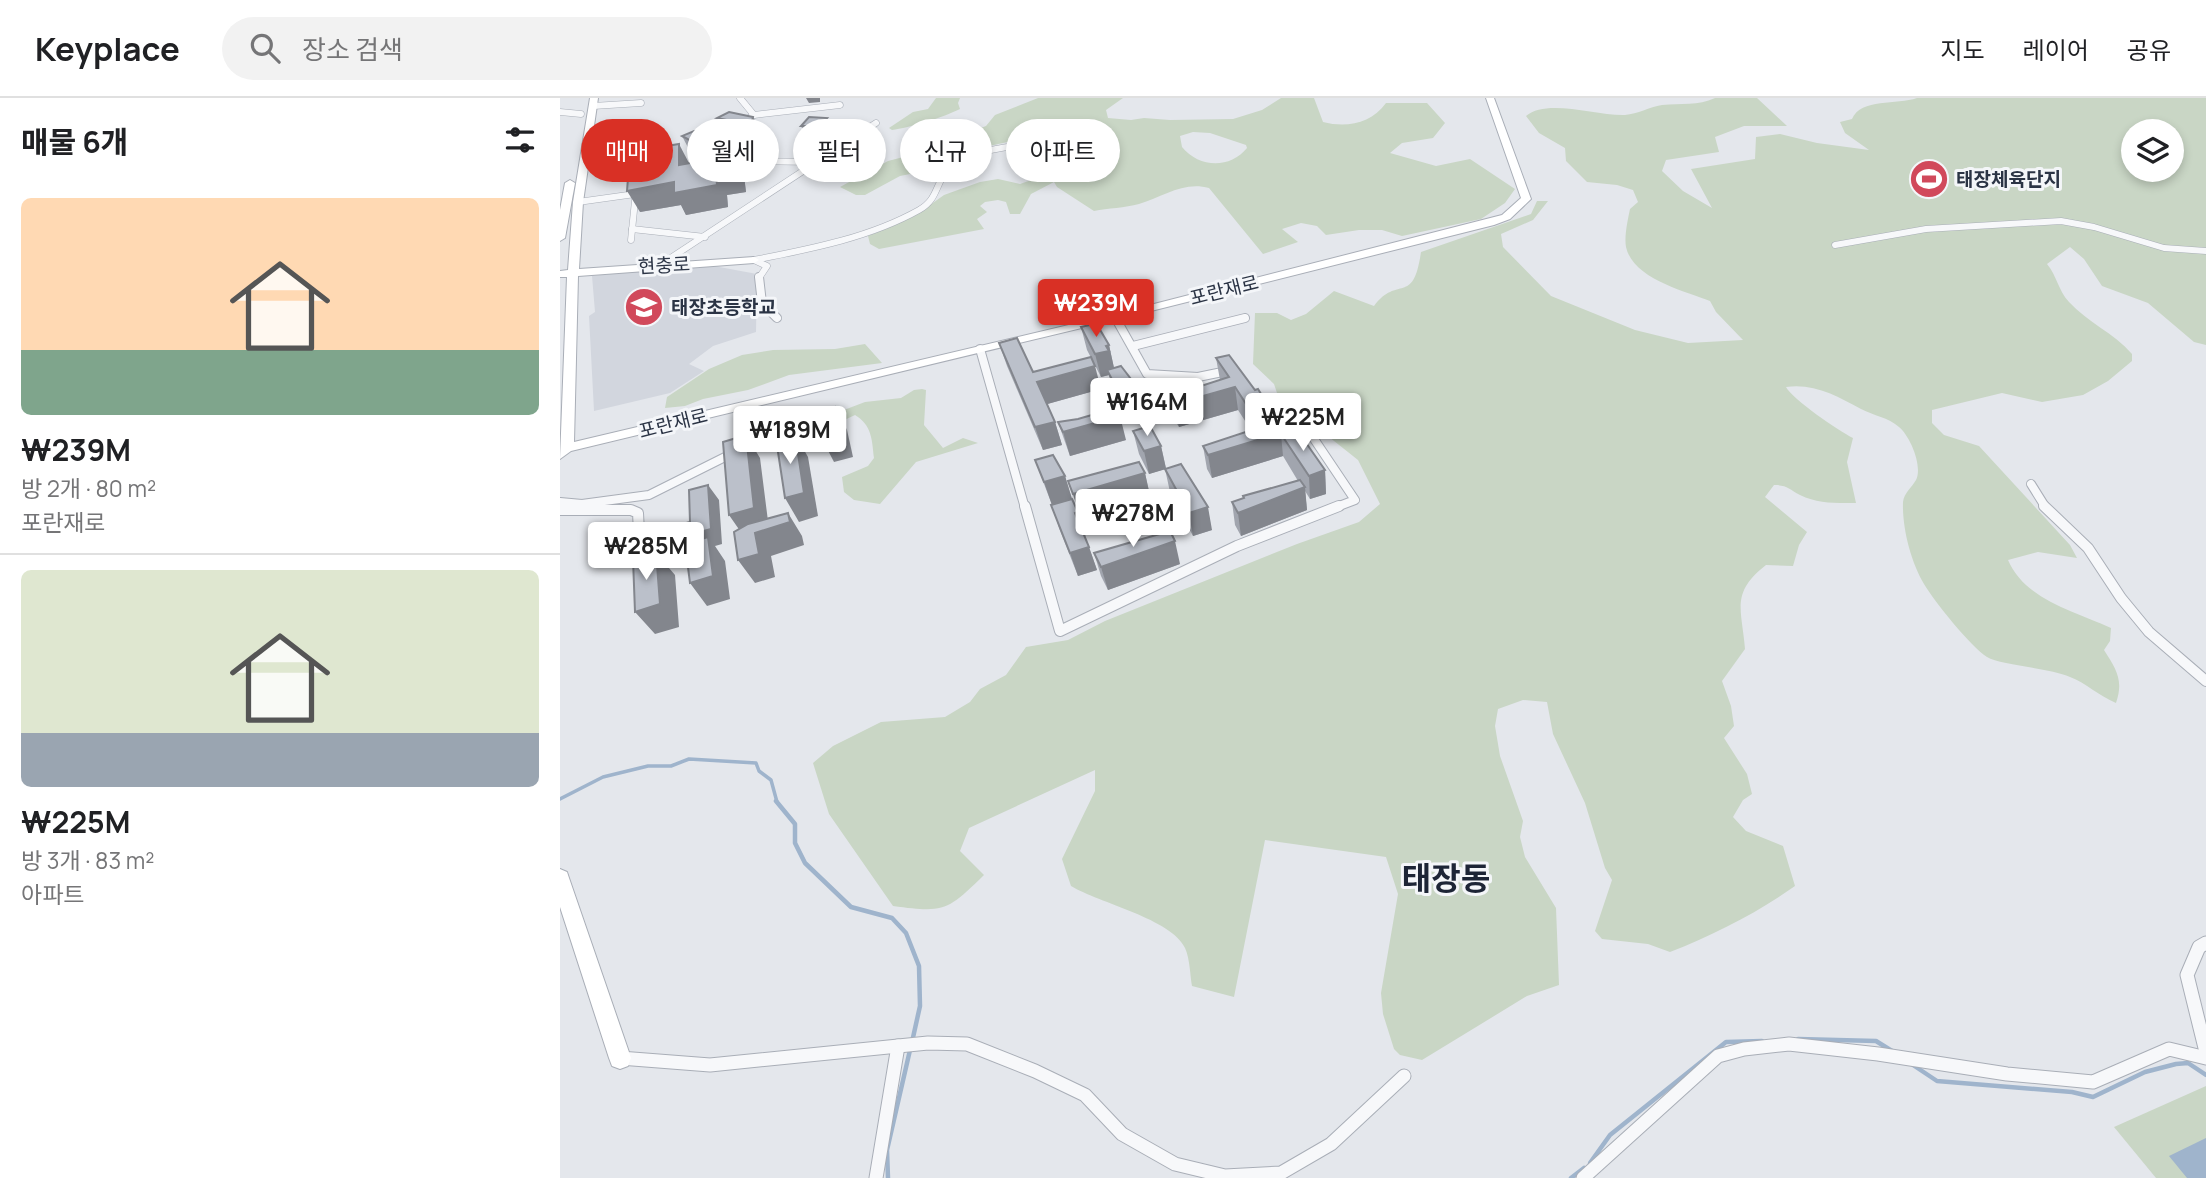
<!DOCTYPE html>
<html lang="ko">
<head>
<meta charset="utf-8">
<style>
  :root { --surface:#fff; --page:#f2f2f2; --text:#202124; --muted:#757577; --line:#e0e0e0; --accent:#d93025 }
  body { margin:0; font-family:Manrope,"Noto Sans KR",sans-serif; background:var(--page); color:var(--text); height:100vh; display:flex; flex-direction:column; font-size:26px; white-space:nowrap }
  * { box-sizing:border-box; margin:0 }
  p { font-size:23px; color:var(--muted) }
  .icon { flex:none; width:38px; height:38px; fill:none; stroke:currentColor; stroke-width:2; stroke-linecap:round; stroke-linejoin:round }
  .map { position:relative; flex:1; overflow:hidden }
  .details { display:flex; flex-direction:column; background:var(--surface); width:560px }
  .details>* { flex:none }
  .guide { position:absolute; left:21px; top:21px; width:665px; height:63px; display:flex; gap:14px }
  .tools { position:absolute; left:1561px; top:21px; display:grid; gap:14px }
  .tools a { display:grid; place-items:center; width:63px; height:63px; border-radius:50%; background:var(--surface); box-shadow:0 4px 10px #0003; font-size:35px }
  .price { position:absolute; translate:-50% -60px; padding:0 16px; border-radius:7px; background:#fff; color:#222; font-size:23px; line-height:46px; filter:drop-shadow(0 2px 4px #0008) }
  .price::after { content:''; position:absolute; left:50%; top:42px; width:21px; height:16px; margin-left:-10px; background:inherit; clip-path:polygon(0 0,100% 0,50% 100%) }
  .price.active { background:var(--accent); color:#fff }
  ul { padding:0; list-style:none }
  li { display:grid; align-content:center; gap:14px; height:371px; padding:0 21px }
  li+li { border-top:2px solid var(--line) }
  li span { display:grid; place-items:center; height:217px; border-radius:10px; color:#555 }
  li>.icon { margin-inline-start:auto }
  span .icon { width:126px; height:126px; fill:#fffc; stroke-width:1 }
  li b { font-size:30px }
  h2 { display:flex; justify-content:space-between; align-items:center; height:84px; padding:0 21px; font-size:30px }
  .chip { padding:0 24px; border-radius:32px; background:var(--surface); box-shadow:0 4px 10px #0003; font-size:24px; line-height:63px }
  .chip.active { background:var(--accent); color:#fff }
  header { display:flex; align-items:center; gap:42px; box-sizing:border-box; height:98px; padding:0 35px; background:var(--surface); border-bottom:2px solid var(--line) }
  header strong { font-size:33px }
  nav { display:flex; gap:38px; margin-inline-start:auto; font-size:24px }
  .search { width:490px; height:63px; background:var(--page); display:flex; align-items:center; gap:18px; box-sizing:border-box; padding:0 24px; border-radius:38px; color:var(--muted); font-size:26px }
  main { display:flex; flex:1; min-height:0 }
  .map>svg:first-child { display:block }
  .built { fill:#d2d6de }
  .green { fill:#c9d6c5; fill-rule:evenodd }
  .water { fill:#9fb4cc }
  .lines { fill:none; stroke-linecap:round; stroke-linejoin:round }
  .stream-far1 { stroke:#9fb4cc; stroke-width:3.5 }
  .stream { stroke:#9fb4cc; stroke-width:4.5 }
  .street-far3-casing { stroke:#a9aeb7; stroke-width:7 }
  .street-far2-casing { stroke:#a9aeb7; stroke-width:10 }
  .street-far1-casing { stroke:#a9aeb7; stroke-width:12 }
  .street-casing { stroke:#a9aeb7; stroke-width:15 }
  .secondary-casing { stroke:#a9aeb7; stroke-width:2 }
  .street-far3 { stroke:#f7f8fa; stroke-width:6 }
  .street-far2 { stroke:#f7f8fa; stroke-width:8 }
  .street-far1 { stroke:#f7f8fa; stroke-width:10 }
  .street { stroke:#f7f8fa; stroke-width:13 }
  .secondary { fill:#fff; fill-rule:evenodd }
  .wall { fill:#a1a5ae }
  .shaded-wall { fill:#83868d }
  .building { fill:#bbc0ca; stroke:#83868d; stroke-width:2 }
  .labels { text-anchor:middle; stroke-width:6; stroke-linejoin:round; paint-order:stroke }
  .far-poi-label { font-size:19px; font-weight:bold; fill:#2b3445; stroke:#f4f6f9; text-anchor:start }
  .far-street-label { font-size:19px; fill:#2b3445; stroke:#f4f6f9 }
  .near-quarter-label { font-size:32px; font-weight:bold; fill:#1d2536; stroke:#f4f6f9 }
</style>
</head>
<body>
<header>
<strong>Keyplace</strong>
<div class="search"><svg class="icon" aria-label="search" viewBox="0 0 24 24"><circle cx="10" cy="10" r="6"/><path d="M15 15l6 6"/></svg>장소 검색</div>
<nav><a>지도</a><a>레이어</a><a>공유</a></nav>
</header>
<main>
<section class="details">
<h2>매물 6개<svg class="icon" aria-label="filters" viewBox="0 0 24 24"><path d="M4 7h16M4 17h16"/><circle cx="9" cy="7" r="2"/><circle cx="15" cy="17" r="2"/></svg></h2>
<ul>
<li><span style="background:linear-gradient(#ffd9b3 70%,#7fa58c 0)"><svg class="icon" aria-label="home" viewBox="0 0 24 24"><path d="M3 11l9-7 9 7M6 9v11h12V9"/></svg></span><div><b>₩239M</b><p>방 2개 · 80 m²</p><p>포란재로</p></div></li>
<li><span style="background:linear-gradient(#dfe7d0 75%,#9aa5b1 0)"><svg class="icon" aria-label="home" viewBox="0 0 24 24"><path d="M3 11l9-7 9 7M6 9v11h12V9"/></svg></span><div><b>₩225M</b><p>방 3개 · 83 m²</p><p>아파트</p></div></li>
</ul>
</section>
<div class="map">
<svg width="1646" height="1080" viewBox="0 0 1646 1080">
  <rect width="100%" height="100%" fill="#e4e7ec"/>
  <polygon class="built" points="143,166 197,176 196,234 153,248 129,266 144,273 110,295 34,313 29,218 35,214 32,178"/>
  <g class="green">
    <path d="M376,0H400L398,5L400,11C384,19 349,30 332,32L329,30L353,14L368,11Z"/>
    <path d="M478,0H563L546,12L548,20L571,22L584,20L610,22L673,21L702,12L721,0H754L763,24C786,30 811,26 826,5H867L885,25L873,40L842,45L830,55L876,68L910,61L955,91L945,105L921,121L842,138L822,132H799L766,137L757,128L741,125L722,131L738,144L703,156L649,90C623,83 603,99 579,106C565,110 548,110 534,113L497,89L494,84L471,96L460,116H450L446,104L438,102L425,104L420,108L427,114L417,121L424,131L319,151L310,146L308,138L356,117L384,97L420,84L438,81L460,86L494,74L487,61L475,51L497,31L495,27L477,33L466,40L420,50L380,70L340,78L305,97H296L280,89L328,63L393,46L411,34L426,28L435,17ZM633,34L650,35L686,47L687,50C670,71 639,70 622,49L620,38Z"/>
    <path d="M1155,0H1197L1227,28H1184L1155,39L1159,54L1106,62L1102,73L1123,93L1152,110L1131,71L1195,61L1196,39L1220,36L1257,45L1309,52L1285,35L1280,24L1292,21C1301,0 1337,7 1357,0H1646V247L1634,244L1588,205L1542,188L1524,161L1510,149L1487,166C1497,178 1498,192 1509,204C1527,224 1554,235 1572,256V263L1548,283L1523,297L1482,304L1442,295L1372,312V325L1384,337L1419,348L1510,447L1517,460L1478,454L1448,462C1465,502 1515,513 1551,530L1550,543L1544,552C1556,571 1564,582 1556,605C1539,598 1526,585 1510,579C1489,570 1440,567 1427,559C1411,549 1374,503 1364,486C1351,464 1342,430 1343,404C1344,395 1352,389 1356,382C1363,368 1350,338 1339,329C1328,319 1314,318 1301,311C1277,298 1254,285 1226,289C1232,301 1279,333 1293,340L1287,364L1296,405C1276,405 1258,406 1240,397C1229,391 1227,387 1214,387L1205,399L1247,434L1239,447L1233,468L1206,467C1170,495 1182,512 1185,551L1162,583L1171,608L1174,628L1164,640L1187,676L1192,696L1183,702L1173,719L1186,733L1223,748L1235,788C1195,816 1155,836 1110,854L1088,846L1042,841L1035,833L1052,782L1045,770L1025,705L993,636L987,604L963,602L938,611L935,628L940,658L963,723L960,739L965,759L996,810L999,887L967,898L862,962L840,957L834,951L823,916L821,895L838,796L826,759L705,742L674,899L632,888C630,877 630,861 625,850C612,821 539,805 511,788L502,761L535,693V672L409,730L400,753L424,777C387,813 385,815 333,808L269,716L253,665L273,648L321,624L385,619L410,604L420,591L446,577L466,549L508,542L545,523L737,446L799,424L820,406L798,362L769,339L759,324L736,319L723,313L714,286L693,266L695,215H717L731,222L746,216L774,193L814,208C838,176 853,209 861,154L971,116L977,103H988L973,122L941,136L943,149L991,198L1075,232L1128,245L1183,242L1156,214L1150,203C1125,193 1073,181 1066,149C1064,138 1068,121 1070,111L1078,104L1073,92L1057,87L1027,84L1006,63L1005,50L979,35L966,18C987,0 1036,18 1065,17C1078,16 1089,9 1102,7C1121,5 1138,8 1155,0ZM1573,33H1612V72H1573Z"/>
    <polygon points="305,246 322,265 229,277 188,292 143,301 125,308 105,310 107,299 149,271 182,257 213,252 275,251"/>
    <path d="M362,291L366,292L364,327L383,350L403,340L418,345L356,364L320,406L294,402L284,394L282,379L308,368L314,360C312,342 312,327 295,317L278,325L263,320L305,304L341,300L354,292Z"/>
    <polygon points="1646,988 1646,1080 1596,1080 1554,1029"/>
  </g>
  <polygon class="water" points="1646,1040 1646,1080 1627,1080 1609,1058"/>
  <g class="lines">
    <polyline class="stream-far1" points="0,701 43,679 88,668 111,668 129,661 196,665 199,673 211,682 217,704"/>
    <g class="stream">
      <polyline points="216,703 235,726 235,745 245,765 291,809 332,820 346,835 359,868 360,908 352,944"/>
      <polyline points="1238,941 1316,943 1332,953"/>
      <polyline points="1353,967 1377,983 1512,994 1533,999 1585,974 1616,966 1628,965 1646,977"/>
      <polyline points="1030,1065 1050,1037 1166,944 1202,943"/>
      <polyline points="328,1080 327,1052 350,952"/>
      <polyline points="1011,1080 1024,1070"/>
    </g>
    <g class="street-far3-casing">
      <g id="street-far3">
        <polyline points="180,0 194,17"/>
        <polyline points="33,8 81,5"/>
        <polyline points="0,14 21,16"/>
        <polyline points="148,44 194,17 280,7"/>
        <polyline points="149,45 185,63 257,64"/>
        <polyline points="18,104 75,96"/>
        <polyline points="72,131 145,139"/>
        <polyline points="71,142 76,93"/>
        <polyline points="1275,147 1366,131 1501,123 1534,129 1604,150 1646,153"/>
        <path d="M194,162C250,151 309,140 359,112C375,103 375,92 383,78C396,55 439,50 462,47"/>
        <polyline points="194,162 207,168 199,180"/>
        <polyline points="100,167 316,25"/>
      </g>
    </g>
    <g class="street-far2-casing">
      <g id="street-far2">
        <polyline points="199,179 202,205 217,220"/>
        <polyline points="555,219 587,276 638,279 672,272"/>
        <polyline points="573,248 685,220"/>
        <polyline points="420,251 465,410"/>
        <polyline points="704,306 714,317 744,326 795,402 774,410"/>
        <polyline points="1471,386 1486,410"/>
        <polyline points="0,404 22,406 89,397 189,347 235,328"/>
      </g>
    </g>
    <g class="street-far1-casing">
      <g id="street-far1">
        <polyline points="465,408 500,533 677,448 779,408"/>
        <polyline points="1484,408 1528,450 1561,500 1589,534 1646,583"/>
        <polyline points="0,412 71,412 78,415 81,473"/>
      </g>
    </g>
    <g class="street-casing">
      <g id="street">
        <polyline points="1646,845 1639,849 1627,877 1646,954"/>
        <polyline points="60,960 150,967 368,945 407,946 475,973 525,997 562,1036 615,1066 665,1078 721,1075 771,1046 844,978"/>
        <polyline points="316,1080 338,948"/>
        <polyline points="1023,1080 1158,958 1184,951 1229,946 1318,956 1447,976 1533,984 1609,951 1646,960"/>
      </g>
    </g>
    <g class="secondary-casing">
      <g id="secondary">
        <polygon points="30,0 38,0 23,104 19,171 194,159 199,162 194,165 18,178 14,344 555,216 942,117 961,100 926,0 934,0 971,101 950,121 934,127 555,222 11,353 0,361 7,179 0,179 0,173 8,172 13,104"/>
        <polygon points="10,82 15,85 5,140 0,143 0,112 5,85"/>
        <polygon points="0,771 7,774 9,780 71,960 68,968 60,971 52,968 49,960 0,809"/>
      </g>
    </g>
    <use href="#street-far3" class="street-far3"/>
    <use href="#street-far2" class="street-far2"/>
    <use href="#street-far1" class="street-far1"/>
    <use href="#street" class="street"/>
    <use href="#secondary" class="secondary"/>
  </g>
  <g class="wall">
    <polygon points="193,19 203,40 201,47 168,41 157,20"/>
    <polygon points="267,20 276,40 268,49 250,48 241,28"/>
    <polygon points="122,38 156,45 164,59 184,78 186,94 167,97 168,109 126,117 121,107 80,114 129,65 140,63 133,59"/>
    <polygon points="521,229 549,247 554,270 577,298 583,321 569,325 553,295 549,277 541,279 527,252"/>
    <polygon points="439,245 473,274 541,291 487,306 495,324 502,347 483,352 447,268"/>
    <polygon points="656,260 724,336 765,372 766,396 750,401 745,393 747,412 681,438 675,427 672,404 683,400 683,398 738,383 723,358 652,380 647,371 643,348 691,332 678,312 619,329 614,321 610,298 660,282"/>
    <polygon points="498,324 566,342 510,358"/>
    <polygon points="573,333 601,348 606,370 652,432 633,438 610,394 605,371 589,376 579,356"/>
    <polygon points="475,362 505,378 512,401 518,414 525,438 537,472 518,478 499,430 492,407"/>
    <polygon points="585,375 590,398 521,419 508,383"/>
    <polygon points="534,455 620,466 548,492 541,478"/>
  </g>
  <g class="shaded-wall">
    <polygon points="246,0 260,0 260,4 249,5"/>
    <polygon points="193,19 203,40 201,47 191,27"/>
    <polygon points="267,20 276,40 268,49 259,28"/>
    <polygon points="156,45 167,66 155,71 144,50"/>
    <polygon points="119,46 130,67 119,67"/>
    <polygon points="174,57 184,78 186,94 167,97 168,109 126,117 121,107 80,114 67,93 156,76"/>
    <polygon points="549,247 554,270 547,272 549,277 541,279 535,256 546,248"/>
    <polygon points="535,268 541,291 484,307 477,284"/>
    <polygon points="675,289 678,312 619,329 615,306"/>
    <polygon points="577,298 583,321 569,325 563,302"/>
    <polygon points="275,309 287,332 293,359 274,364 262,341"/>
    <polygon points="560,318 566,342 510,358 503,334"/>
    <polygon points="495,324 502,347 483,352 475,329"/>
    <polygon points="724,334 725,342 721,336 723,358 652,380 648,357"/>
    <polygon points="235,336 248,359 258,418 239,424 225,400"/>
    <polygon points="186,337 200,360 209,431 228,415 242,438 244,447 211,458 215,479 195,485 178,462 185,440 169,417"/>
    <polygon points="601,348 606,371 589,376 584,353"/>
    <polygon points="765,372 766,396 750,401 749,378"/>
    <polygon points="585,375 590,398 521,419 513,396"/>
    <polygon points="505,378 512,401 492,407 484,384"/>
    <polygon points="148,387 159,402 162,446 155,448 165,463 170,501 147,508 130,485 150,450 103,463 115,477 119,529 95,536 75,514 90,467 78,451 151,431"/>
    <polygon points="745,389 747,412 681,438 678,415"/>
    <polygon points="648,409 652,432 633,438 629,415"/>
    <polygon points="518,414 526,437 523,438 515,415"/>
    <polygon points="615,443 620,466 548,492 541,469"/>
    <polygon points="529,449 537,472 518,478 510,455"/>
  </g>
  <g class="building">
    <polygon points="169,14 193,19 191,27 157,20"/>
    <polygon points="249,19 267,20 259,28 241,28"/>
    <polygon points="134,33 156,45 144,50 122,38"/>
    <polygon points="119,46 119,67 174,57 175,73 156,76 157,87 114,95 114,84 67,93 70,54"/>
    <polygon points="534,226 539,230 549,247 546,248 549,253 535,256 521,229"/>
    <polygon points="457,240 473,274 531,259 535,268 477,284 495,324 475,329 439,245"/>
    <polygon points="669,257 695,292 698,291 724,334 648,357 643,348 701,329 675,289 615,306 610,298 669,279 656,260"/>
    <polygon points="561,268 574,285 577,298 563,302 547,272"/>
    <polygon points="275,309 281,336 262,341 257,317 261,317 260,313"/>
    <polygon points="556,310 560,318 503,334 498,324 518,321"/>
    <polygon points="590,328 601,348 584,353 573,333"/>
    <polygon points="737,332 765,372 749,378 721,336"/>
    <polygon points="235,336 244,395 225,400 216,341"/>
    <polygon points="186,337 194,410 169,417 163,344"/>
    <polygon points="493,357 505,378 484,384 475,362"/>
    <polygon points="579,364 585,375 513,396 508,383"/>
    <polygon points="621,366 648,409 629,415 605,371"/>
    <polygon points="740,382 745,389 678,415 672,404 684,400 683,398"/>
    <polygon points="148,387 151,431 78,451 78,438 130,424 129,392"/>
    <polygon points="512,401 518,414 515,415 529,449 510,455 491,407"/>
    <polygon points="228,415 230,424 195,435 199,456 178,462 174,434 188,426"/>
    <polygon points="610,433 615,443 541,469 534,455"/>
    <polygon points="148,439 153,478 130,485 125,446"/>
    <polygon points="96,454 100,506 75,514 73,461"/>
  </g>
  <defs>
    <g id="stadium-disc" transform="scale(2.0125)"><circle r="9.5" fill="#d1495b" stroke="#f4f6f9"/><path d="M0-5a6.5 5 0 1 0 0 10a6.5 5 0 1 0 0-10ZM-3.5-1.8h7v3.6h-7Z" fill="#fff"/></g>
    <g id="school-disc" transform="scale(2.0125)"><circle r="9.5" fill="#d1495b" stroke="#f4f6f9"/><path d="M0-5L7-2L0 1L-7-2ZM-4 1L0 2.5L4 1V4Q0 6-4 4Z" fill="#fff"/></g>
  </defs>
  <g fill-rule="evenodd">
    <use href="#stadium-disc" x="1369" y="81"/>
    <use href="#school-disc" x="84" y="209"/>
  </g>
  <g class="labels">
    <g class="far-poi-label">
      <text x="1396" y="88">태장체육단지</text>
      <text x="111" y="216">태장초등학교</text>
    </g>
    <g class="far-street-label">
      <text transform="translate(104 167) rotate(-3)" y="7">현충로</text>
      <text transform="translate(664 192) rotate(-14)" y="7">포란재로</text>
      <text transform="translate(113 325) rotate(-14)" y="7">포란재로</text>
    </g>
    <g class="near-quarter-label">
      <text x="886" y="792">태장동</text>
    </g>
  </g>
</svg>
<div class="tools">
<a><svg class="icon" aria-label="layers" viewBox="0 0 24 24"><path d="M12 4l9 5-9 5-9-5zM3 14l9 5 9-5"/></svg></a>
</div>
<b class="price active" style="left:536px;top:241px">₩239M</b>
<b class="price" style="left:587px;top:340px">₩164M</b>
<b class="price" style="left:743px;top:355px">₩225M</b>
<b class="price" style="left:230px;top:368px">₩189M</b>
<b class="price" style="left:573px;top:451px">₩278M</b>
<b class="price" style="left:86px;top:484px">₩285M</b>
<div class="guide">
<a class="chip active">매매</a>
<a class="chip">월세</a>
<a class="chip">필터</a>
<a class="chip">신규</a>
<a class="chip">아파트</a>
</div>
</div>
</main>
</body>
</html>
